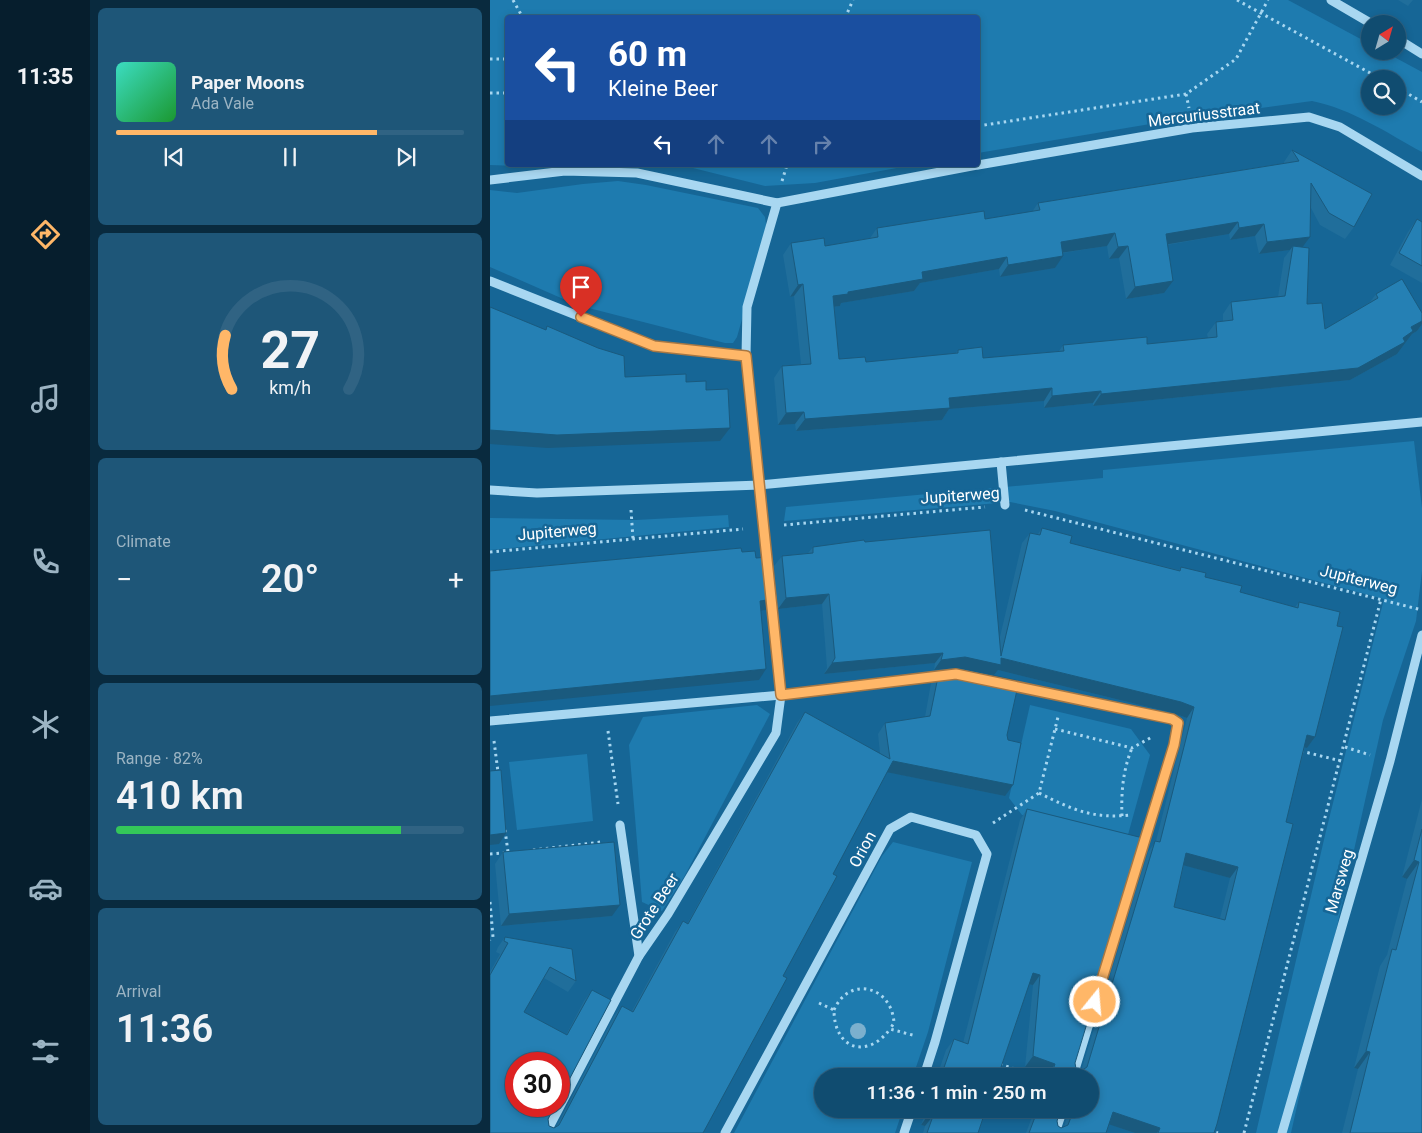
<!DOCTYPE html>
<meta charset="utf-8">
<style>
body{margin:0;font-family:Roboto,sans-serif;background:#1e5678;color:#f1f3f6;height:100vh;display:flex;flex-direction:column;font-size:19px;white-space:nowrap}
*{box-sizing:border-box;margin:0}
p{font-size:16px;color:#9cb4c3}
.icon{flex:none;width:28px;height:28px;fill:none;stroke:currentColor;stroke-width:2;stroke-linecap:round;stroke-linejoin:round}
.map{position:relative;flex:1;overflow:hidden}
.sheet{display:flex;flex-direction:column;gap:8px;padding:8px;background:#092a3e;width:400px}
.sheet>*{flex:none}
.banner{position:absolute;left:15px;top:15px;width:475px;height:152px;border-radius:5px;box-shadow:0 2px 8px #0003,0 0 0 1px #306383;background:#1a4fa0;color:#fff;overflow:hidden}
.needle{width:32px;rotate:37deg}
.tools{position:absolute;left:871px;top:15px;display:grid;gap:10px}
.tools a{display:grid;place-items:center;width:45px;height:45px;border-radius:50%;background:#104c70;box-shadow:0 2px 8px #0003,0 0 0 1px #306383;font-size:25px}
.speed{position:absolute;left:15px;top:1052px;display:flex;gap:10px;font-size:25px;font-weight:700;text-align:center}
.speed>*{display:grid;place-content:center;width:65px;height:65px;border-radius:50%;background:#104c70;box-shadow:0 2px 8px #0003,0 0 0 1px #306383;line-height:1}
.speed .limit{border:8px solid #d22;background:#fff;color:#111}
.pin{position:absolute;display:grid;place-items:center;width:42px;height:42px;color:#fff;margin:-51px -21px;border-radius:50% 50% 50% 0;rotate:-45deg;box-shadow:0 0 5px #0007}
.pin .icon{rotate:45deg}
.me{position:absolute;width:55px;margin:-28px;rotate:17deg;stroke-linejoin:round;filter:drop-shadow(0 0 4px #0008)}
.turn{display:flex;align-items:center;gap:18px;height:105px;padding:0 20px;font-size:22px}
.turn .icon{width:65px;height:65px;stroke-width:2.5}
.turn b{display:block;font-size:35px;line-height:42px}
.lanes{display:flex;align-items:center;height:48px;padding:0 20px;background:#0003;justify-content:center;gap:25px;direction:ltr}
.lanes .off{opacity:.35}
.big{font-size:38px;font-weight:600;line-height:1.1}
.sheet .widget{flex:1;display:flex;flex-direction:column;justify-content:center;gap:8px;min-width:0;padding:0 18px;border-radius:8px;background:#1e5678}
.sheet .dial{align-items:center;gap:0}
.dial svg{height:130px;overflow:visible;fill:none;stroke:#306383;stroke-width:7;stroke-linecap:round;text-anchor:middle}
.dial text{fill:#f1f3f6;stroke:none}
.song{display:flex;align-items:center;gap:15px}
.cover{width:60px;height:60px;border-radius:8px;background:linear-gradient(135deg,hsl(170 70% 55%),hsl(130 70% 35%))}
.played{height:5px;border-radius:2px;background:linear-gradient(90deg,#ffb768 75%,#306383 75%)}
.keys{display:flex;justify-content:space-around;direction:ltr}
.heat{display:flex;justify-content:space-between;align-items:center;font-size:28px;direction:ltr}
.charge{height:8px;border-radius:4px;background:linear-gradient(90deg,#34c759 82%,#306383 0)}
.trip{position:absolute;left:324px;top:1068px;width:285px;height:50px;border-radius:25px;background:#104c70;box-shadow:0 2px 8px #0003,0 0 0 1px #306383;font-weight:600;line-height:50px;text-align:center}
main{display:flex;flex:1;min-height:0}
.menu{display:flex;flex-direction:column;width:90px;justify-content:space-around;align-items:center;background:#061e2d;color:#9cb4c3}
.menu .icon{width:35px;height:35px}
.menu .on{color:#ffb768}
.menu b{font-size:22px;color:#f1f3f6}
.map>svg:first-child{display:block}
.green{fill:#1e7baf;fill-rule:evenodd}
.lines{fill:none;stroke-linecap:round;stroke-linejoin:round}
.path{stroke:#a8d7f1;stroke-width:3;stroke-dasharray:2.5 4;stroke-linecap:butt}
.minor{stroke:#a8d7f1;stroke-width:9}
.tree{fill:#7cb0ce}
.wall{fill:#206e9b;fill-rule:evenodd}
.shaded-wall{fill:#1a5a7e}
.building{fill:#2580b4;stroke:#1a5a7e;fill-rule:evenodd}
.route-casing{stroke:#a67744;stroke-width:12}
.route{stroke:#ffb768;stroke-width:9}
.labels{text-anchor:middle;stroke-width:5;stroke-linejoin:round;paint-order:stroke}
.street-label{font-size:16px;fill:#fff;stroke:#166696}
</style>
<main>
<nav class="menu">
<b>11:35</b>
<svg class="icon on" aria-label="directions" viewBox="0 0 24 24"><path d="M12 3l9 9-9 9-9-9zM9 14v-3h6M13 9l2 2-2 2"/></svg>
<svg class="icon" aria-label="music" viewBox="0 0 24 24"><path d="M9 18V5l10-2v13"/><circle cx="6" cy="18" r="3"/><circle cx="16" cy="16" r="3"/></svg>
<svg class="icon" aria-label="phone" viewBox="0 0 24 24"><path d="M5 4h4l2 5-3 2q2 4 5 5l2-3 5 2v4C11 20 4 13 5 4z"/></svg>
<svg class="icon" aria-label="climate" viewBox="0 0 24 24"><path d="M12 3v18M4 7l16 10M4 17L20 7"/></svg>
<svg class="icon" aria-label="car" viewBox="0 0 24 24"><path d="M5 17H2v-5l4-1 3-4h7l3 4 3 1v5h-3M9 17h6M6 11h13"/><circle cx="7" cy="17" r="2"/><circle cx="17" cy="17" r="2"/></svg>
<svg class="icon" aria-label="filters" viewBox="0 0 24 24"><path d="M4 7h16M4 17h16"/><circle cx="9" cy="7" r="2"/><circle cx="15" cy="17" r="2"/></svg>
</nav>
<section class="sheet">
<div class="widget">
<div class="song"><i class="cover"></i><div><b>Paper Moons</b><p>Ada Vale</p></div></div>
<div class="played"></div>
<div class="keys"><svg class="icon" aria-label="previous" viewBox="0 0 24 24"><path d="M18 5L8 12l10 7zM5 5v14"/></svg><svg class="icon" aria-label="pause" viewBox="0 0 24 24"><path d="M8 5v14M16 5v14"/></svg><svg class="icon" aria-label="next" viewBox="0 0 24 24"><path d="M6 5l10 7-10 7zM19 5v14"/></svg></div>
</div>
<div class="widget dial"><svg viewBox="0 0 100 80">
<path d="M14 69A42 42 0 1 1 86 69"/>
<path d="M14 69A42 42 0 0 1 10 36" stroke="#ffb768"/>
<text x="50" y="56" font-size="32" font-weight="700">27</text>
<text x="50" y="72" font-size="11">km/h</text>
</svg></div>
<div class="widget"><p>Climate</p>
<div class="heat"><a>−</a><b class="big">20°</b><a>+</a></div>
</div>
<div class="widget"><p>Range · 82%</p><b class="big">410 km</b><div class="charge"></div></div>
<div class="widget"><p>Arrival</p><b class="big">11:36</b></div>
</section>
<div class="map">
<svg width="932" height="1133" viewBox="0 0 932 1133">
<rect width="100%" height="100%" fill="#166696"/>
<g class="green">
<path d="M0,0H798L880,44V51H893L932,72V152C897,133 862,109 822,101L684,120L488,153V18H18V165H65L51,167L0,165ZM880,79H908V106H880Z"/>
<path d="M191,165H423L325,183L275,186Z"/>
<path d="M128,181L156,185L268,208L275,217L277,231L247,337L243,343H235L87,305L0,267V190L27,193L93,184Z"/>
<path d="M924,441L932,508V571L926,621L893,720L801,1133H766L836,831L894,599L565,511L520,502L294,521L296,507L613,478V470Z"/>
<path d="M238,515L239,527L0,550V518L146,520Z"/>
<path d="M267,705L280,714L194,877L172,911L152,902L139,745L153,717Z"/>
<path d="M540,705L641,729L660,755L636,842L532,815L519,798Z"/>
<path d="M97,754L103,821L27,830L19,762Z"/>
<path d="M403,842L482,862L438,1032L423,1076H332V1109H413L405,1133H244L392,856Z"/>
</g>
<g class="lines">
<g class="path">
<path d="M23,0L33,18"/>
<path d="M747,0L891,79"/>
<path d="M355,18L363,0"/>
<path d="M0,59H18"/>
<path d="M908,88L932,102"/>
<path d="M0,93H18"/>
<path d="M696,94L699,108"/>
<path d="M488,126L696,94L746,59L778,0"/>
<path d="M292,181L297,165"/>
<path d="M141,510L143,539"/>
<path d="M535,510L932,610"/>
<path d="M294,525L495,507"/>
<path d="M0,552L253,529"/>
<path d="M565,729L642,748L662,737"/>
<path d="M118,731L128,804"/>
<path d="M4,741L8,772"/>
<path d="M855,747L880,755"/>
<path d="M811,751L851,761"/>
<path d="M549,793C583,810 603,819 641,815"/>
<path d="M632,816C631,792 633,770 642,748"/>
<path d="M503,823L549,793L568,717"/>
<path d="M15,830L18,852"/>
<path d="M43,850L111,842"/>
<path d="M0,854L14,853"/>
<path d="M0,902L3,937L0,940"/>
<path d="M329,1003L344,1010C344,1049 377,1060 400,1029"/>
<path d="M344,1010C359,975 402,986 404,1023L400,1029L426,1036"/>
<path d="M510,1064L545,1076"/>
<path d="M720,1131L728,1133"/>
<path d="M754,1133L891,599"/>
</g>
<g class="minor">
<path d="M841,0L882,24"/>
<path d="M908,39L932,54"/>
<path d="M488,165L702,128L819,117L850,127L932,176"/>
<path d="M0,180L75,171L147,173L287,203L487,165"/>
<path d="M0,281L164,346L256,356"/>
<path d="M511,462L515,505"/>
<path d="M0,490L47,493L270,485L932,422"/>
<path d="M278,567L256,356L257,307L287,203"/>
<path d="M517,685L682,719L689,723L684,745L583,1076"/>
<path d="M0,721L291,695L458,675"/>
<path d="M130,825L149,956"/>
<path d="M56,1133L149,956L178,914L286,733L291,695L281,590"/>
<path d="M235,1133L400,829L421,817L486,835L497,854L445,1042L434,1076"/>
<path d="M414,1133L422,1109"/>
<path d="M565,1133L573,1109"/>
<path d="M792,1133L900,761L932,635"/>
</g>
</g>
<circle class="tree" cx="368" cy="1031" r="8"/>
<g class="wall">
<path d="M908,0H923L918,6Z"/>
<path d="M802,150L864,227L855,239L830,225L821,208L812,247L817,304L835,329L880,302L886,294L932,313V324L927,331L922,334L907,354L860,380L603,406V403L554,408V401L459,409L452,420L306,431L305,424L288,425L284,378L292,366L311,364L304,296L300,297L293,255L301,243L335,246L380,238L387,228L495,219L542,212L548,203L794,163V162ZM739,234L740,240L765,236L769,254L800,250L794,258L788,297L741,302L733,314V321L726,322L717,334L718,338L657,344L573,345L569,351L493,358L468,350L465,354L376,362L349,359L344,307L350,306L351,303L424,291L430,283L509,269L510,277L565,268L573,253L617,246L619,259L629,258L636,299L674,293L677,245Z"/>
<path d="M927,219L932,222V283L900,265L918,232Z"/>
<path d="M552,528L580,543L689,570L691,567L750,592L805,607L809,602L847,626L825,737L817,748L815,747L796,822L724,1133H645L619,1124L616,1133H536L545,1109H571L567,1121L568,1126L571,1128L574,1127L579,1110V1109H600V1076H557L558,1074L535,1067L543,985H539L508,1076H447L456,1050L464,1039L473,1043L530,820L537,809L586,1069L591,1071L658,852L666,841L697,718L683,713L508,670L504,675L467,668L444,670L445,663L334,674L337,668L332,604L288,609L284,566L292,556L318,553L323,547L375,542L509,641L532,543L540,533L548,534ZM694,865L740,878L730,918L684,907Z"/>
<path d="M449,672L517,735L515,796L397,772L343,874L293,976L213,1133H0V972L10,954L6,952L8,947L15,937L86,981L78,992L54,978L34,1012L76,1035L94,1001L102,990L58,1119L59,1126L64,1128L66,1127L124,1016L132,1006L142,1011L185,932L193,921L197,924L307,723L315,712L390,754L388,734L395,723L435,717L441,683Z"/>
<path d="M932,799V1133H852L868,1069L864,1068L890,966L897,955L917,879L912,877Z"/>
<path d="M13,852L122,916L11,926L5,864Z"/>
<path d="M437,1109H496L488,1133H433L435,1126L431,1125Z"/>
</g>
<g class="shaded-wall">
<path d="M748,222L739,234L667,246L676,234Z"/>
<path d="M774,224L765,236L740,240L749,228Z"/>
<path d="M625,233L617,246L563,254L571,242Z"/>
<path d="M820,237L811,249L803,246L800,250L769,254L777,242Z"/>
<path d="M638,246L629,258L619,259L628,247Z"/>
<path d="M573,256L565,268L510,277L518,265Z"/>
<path d="M517,257L509,269L430,283L424,291L351,303L350,306L334,308L343,296L358,292L432,272Z"/>
<path d="M683,281L674,293L636,299L645,287Z"/>
<path d="M313,284L304,296L300,297L308,285Z"/>
<path d="M932,321V324L927,331L922,334L907,354L860,380L603,406L611,394L913,338L921,327Z"/>
<path d="M562,388L554,401L459,409L452,420L306,431L315,419L459,398Z"/>
<path d="M611,391L603,403L554,408L562,396Z"/>
<path d="M314,412L305,424L288,425L296,413Z"/>
<path d="M240,428L230,441L58,448L0,444V430Z"/>
<path d="M339,594L332,604L288,609L296,598Z"/>
<path d="M283,599L276,610L262,611L270,601Z"/>
<path d="M453,653L445,663L334,674L342,663Z"/>
<path d="M475,657L511,658L691,702L704,707L697,718L683,713L508,670L504,675L467,668L444,670L451,660Z"/>
<path d="M276,669L269,680L0,706V696Z"/>
<path d="M817,735L825,737L817,748L810,746Z"/>
<path d="M403,761L523,785L515,796L396,772Z"/>
<path d="M16,833L9,844L0,845V835Z"/>
<path d="M696,853L748,867L740,878L689,864Z"/>
<path d="M924,860L929,862L917,879L912,877Z"/>
<path d="M130,905L122,916L11,926L19,914Z"/>
<path d="M543,973L550,975L543,985L536,984Z"/>
<path d="M876,1051L880,1052L868,1069L864,1068Z"/>
<path d="M543,1056L565,1064L558,1074L535,1067Z"/>
<path d="M623,1112L670,1128L667,1133H645L615,1123Z"/>
<path d="M439,1114L443,1116L435,1126L431,1125Z"/>
</g>
<g class="building">
<path d="M802,150L882,194L864,227L839,213L821,183L820,237L777,242L774,224L749,228L748,222L676,234L683,281L645,287L638,246L628,247L625,233L571,242L573,256L518,265L517,257L432,272L433,279L358,292V294L343,296L349,359L375,357L376,362L468,353V350L492,347L493,358L574,351L573,345L657,337V344L727,337L726,322L743,320L741,302L795,296L803,246L819,248L817,304L832,303L835,329L888,298L886,294L912,279L932,313V321L921,327L923,331L913,338L915,342L868,368L611,394V391L562,396V388L459,398L460,408L315,419L314,412L296,413L292,366L321,364L313,284L308,285L301,243L334,238L335,246L388,237L387,228L494,211L495,219L550,210L548,203L809,161Z"/>
<path d="M927,219L932,222V266L909,253Z"/>
<path d="M0,307L56,330L57,326L108,348L134,356L135,377L196,374V382L216,381V390L238,389L240,428L67,435L0,430Z"/>
<path d="M552,528L582,536L580,543L690,571L691,567L716,573L715,577L752,586L750,592L808,608L809,602L850,612L847,626L853,627L825,737L817,735L796,822L803,824L727,1124L724,1133H668L670,1128L623,1112L616,1133H539L548,1109H571L567,1121L568,1126L571,1128L578,1125L584,1109H600V1076H561L565,1064L543,1056L550,975L543,973L508,1076H451L464,1039L478,1044L537,809L653,838L585,1063L586,1069L591,1071L597,1067L665,841L670,842L704,707L691,702L511,658V665L475,657L451,660L453,653L342,663L345,658L339,594L296,598L292,556L323,553V547L374,540L375,542L500,530L511,656L540,533L550,535ZM696,853L748,867L735,920L684,907Z"/>
<path d="M251,548L252,552L265,551L266,558L279,557L283,599L270,601L276,669L0,696V571Z"/>
<path d="M473,669L529,681L517,735L518,740L531,743L523,785L403,761L343,874L347,876L293,976L297,978L213,1133H0V975L18,943L14,941L15,937L82,949L86,981L60,967L34,1012L77,1035L102,990L121,1000L69,1099V1064H26V1106H65L58,1119L59,1126L64,1128L69,1125L132,1006L143,1012L193,921L198,924L315,712L400,759L395,723L440,716L449,672Z"/>
<path d="M11,770L16,833L0,835V771Z"/>
<path d="M932,829V1133H860L880,1052L876,1051L902,949L906,950L929,862L924,860Z"/>
<path d="M124,842L130,905L19,914L13,852Z"/>
<path d="M440,1109H496L488,1133H437L443,1116L439,1114Z"/>
</g>
<g class="lines">
<g class="route-casing">
<path id="route" d="M91,317L164,346L256,356L291,695L466,674L682,719L688,723L684,745L605,1002"/>
</g>
<use href="#route" class="route"/>
</g>
<g class="labels">
<g class="street-label">
<text transform="translate(714 114) rotate(-7)" y="6">Mercuriusstraat</text>
<text transform="translate(470 495) rotate(-4)" y="6">Jupiterweg</text>
<text transform="translate(67 531) rotate(-5)" y="6">Jupiterweg</text>
<text transform="translate(869 579) rotate(14)" y="6">Jupiterweg</text>
<text transform="translate(372 849) rotate(-62)" y="6">Orion</text>
<text transform="translate(849 881) rotate(-74)" y="6">Marsweg</text>
<text transform="translate(164 906) rotate(-57)" y="6">Grote Beer</text>
</g>
</g>
</svg>
<div class="tools">
<a><svg class="needle" viewBox="-14 -14 28 28"><path d="M0-13l5 13h-10z" fill="#e53935"/><path d="M0 13l5-13h-10z" fill="#9cb4c3"/></svg></a>
<a><svg class="icon" aria-label="search" viewBox="0 0 24 24"><circle cx="10" cy="10" r="6"/><path d="M15 15l6 6"/></svg></a>
</div>
<div class="speed"><div class="limit">30</div></div>
<div class="pin" style="left:91px;top:317px;background:#d93025"><svg class="icon" aria-label="arrive" viewBox="0 0 24 24"><path d="M6 21V4h12l-3 4 3 4H6"/></svg></div>
<svg class="me" style="left:605px;top:1002px" viewBox="-20 -20 40 40"><circle r="17" fill="#ffb768" stroke="#fff" stroke-width="3"/><path d="M0-11L8 9 0 5-8 9z" fill="#fff"/></svg>
<div class="trip">11:36 · 1 min · 250 m</div>
<div class="banner">
<div class="turn"><svg class="icon" aria-label="left" viewBox="0 0 24 24"><path d="M17 20v-9H6M10 6l-5 5 5 5"/></svg><div><b>60 m</b>Kleine Beer</div></div>
<div class="lanes"><svg class="icon" aria-label="left" viewBox="0 0 24 24"><path d="M17 20v-9H6M10 6l-5 5 5 5"/></svg><svg class="icon off" aria-label="ahead" viewBox="0 0 24 24"><path d="M12 20V5M6 11l6-6 6 6"/></svg><svg class="icon off" aria-label="ahead" viewBox="0 0 24 24"><path d="M12 20V5M6 11l6-6 6 6"/></svg><svg class="icon off" aria-label="right" viewBox="0 0 24 24"><path d="M7 20v-9h11M14 6l5 5-5 5"/></svg></div>
</div>
</div>
</main>
